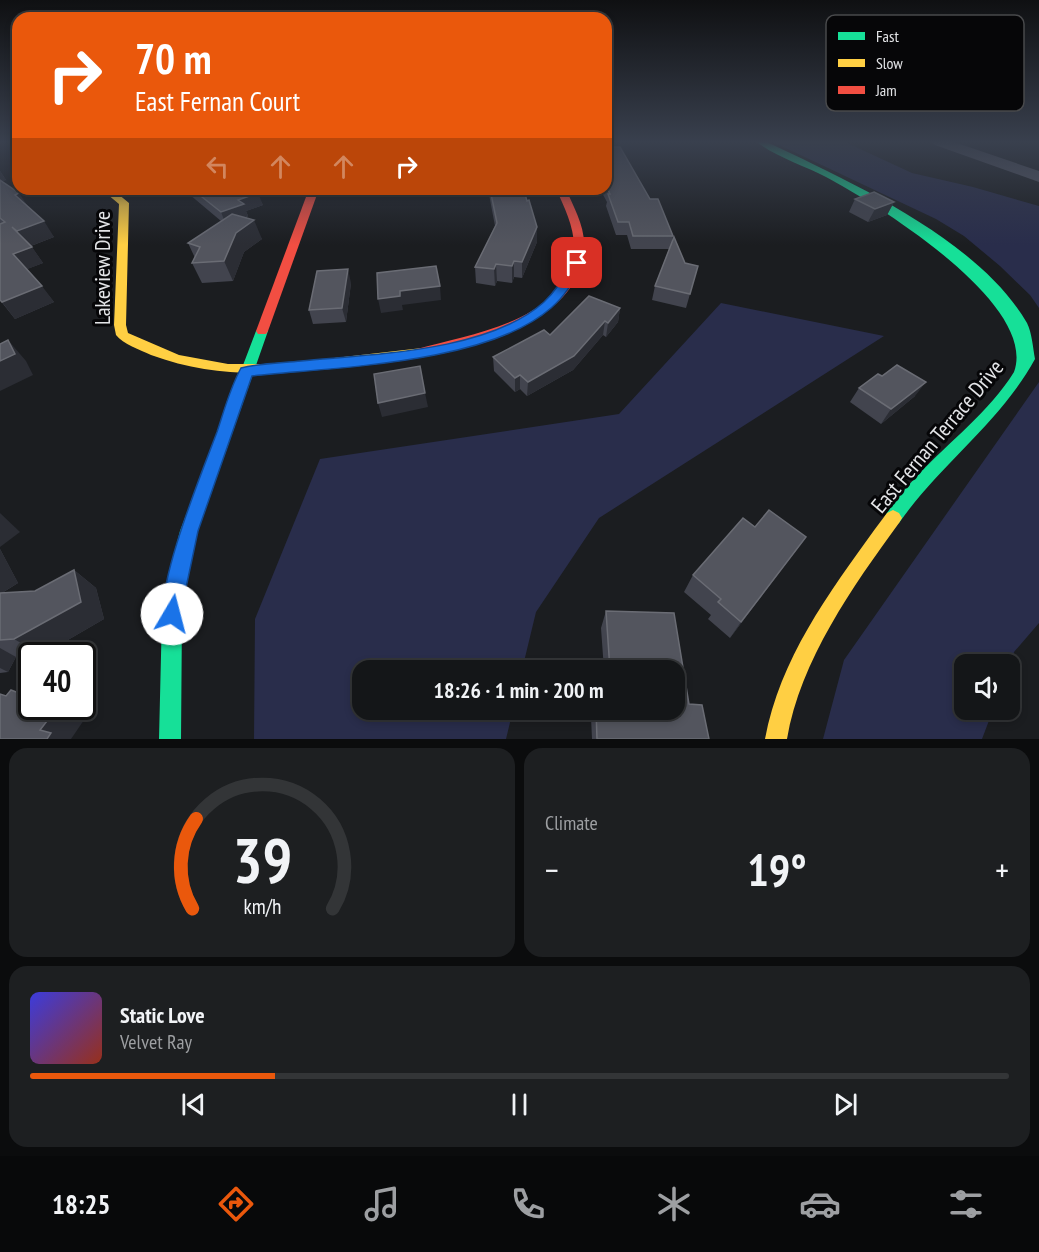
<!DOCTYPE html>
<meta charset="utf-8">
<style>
body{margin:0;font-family:"PT Sans Narrow",sans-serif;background:#1d1f21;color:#f1f3f6;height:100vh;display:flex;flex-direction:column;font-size:22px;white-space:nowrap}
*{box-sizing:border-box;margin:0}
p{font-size:20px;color:#9d9fa2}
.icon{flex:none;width:33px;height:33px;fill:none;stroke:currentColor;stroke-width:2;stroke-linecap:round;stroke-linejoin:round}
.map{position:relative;height:739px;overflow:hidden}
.panel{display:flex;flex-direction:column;gap:9px;padding:9px;background:#0b0c0d;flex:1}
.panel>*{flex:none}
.top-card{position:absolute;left:12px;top:12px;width:600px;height:183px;border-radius:18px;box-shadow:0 3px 9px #0003,0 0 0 2px #333537;background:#ea580c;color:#fff;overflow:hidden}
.fabs{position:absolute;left:954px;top:654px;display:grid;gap:12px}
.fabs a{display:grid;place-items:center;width:66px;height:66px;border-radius:12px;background:#141618;box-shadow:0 3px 9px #0003,0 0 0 2px #333537;font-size:30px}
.speed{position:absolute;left:18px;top:642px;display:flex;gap:12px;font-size:30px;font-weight:700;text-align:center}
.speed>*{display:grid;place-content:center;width:78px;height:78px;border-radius:50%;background:#141618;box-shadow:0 3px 9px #0003,0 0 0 2px #333537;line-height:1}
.speed .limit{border:3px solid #111;border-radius:9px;background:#fff;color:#111}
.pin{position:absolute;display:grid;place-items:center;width:51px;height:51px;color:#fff;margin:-26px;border-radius:12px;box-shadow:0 3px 9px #0006}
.me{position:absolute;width:66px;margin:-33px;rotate:8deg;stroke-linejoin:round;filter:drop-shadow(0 0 4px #0008)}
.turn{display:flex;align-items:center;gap:21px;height:126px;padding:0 24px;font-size:27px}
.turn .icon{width:78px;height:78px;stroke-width:2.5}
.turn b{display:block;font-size:42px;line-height:51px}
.lanes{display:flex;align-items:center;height:57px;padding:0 24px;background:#0003;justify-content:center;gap:30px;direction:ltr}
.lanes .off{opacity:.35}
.big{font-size:45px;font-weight:800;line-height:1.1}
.panel .card{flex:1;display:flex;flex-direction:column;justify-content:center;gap:9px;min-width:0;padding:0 21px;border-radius:18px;background:#1d1f21}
.panel .dial{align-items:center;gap:0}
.dial svg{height:156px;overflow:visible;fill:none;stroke:#333537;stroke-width:7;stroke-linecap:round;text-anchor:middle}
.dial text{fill:#f1f3f6;stroke:none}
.song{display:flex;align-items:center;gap:18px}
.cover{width:72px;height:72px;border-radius:9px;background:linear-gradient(135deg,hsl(240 70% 55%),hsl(10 70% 35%))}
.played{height:6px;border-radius:3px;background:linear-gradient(90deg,#ea580c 25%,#333537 25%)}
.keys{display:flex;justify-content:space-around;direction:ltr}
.heat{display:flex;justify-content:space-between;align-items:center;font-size:33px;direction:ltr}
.panel .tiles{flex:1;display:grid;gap:9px;grid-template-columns:1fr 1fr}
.card:last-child{grid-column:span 2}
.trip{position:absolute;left:352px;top:660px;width:333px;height:60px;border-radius:18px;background:#141618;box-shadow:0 3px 9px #0003,0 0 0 2px #333537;font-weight:800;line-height:60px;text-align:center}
.tabs{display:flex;height:96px;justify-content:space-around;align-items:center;background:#08090a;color:#9d9fa2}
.tabs .icon{width:42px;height:42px}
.tabs .active{color:#ea580c}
.tabs b{font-size:27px;color:#f1f3f6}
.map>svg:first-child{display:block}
.green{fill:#292d4b}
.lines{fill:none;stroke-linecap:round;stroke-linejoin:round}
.street{fill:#595b68;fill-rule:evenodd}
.fast{fill:#16e098;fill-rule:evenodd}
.slow{fill:#ffcf43;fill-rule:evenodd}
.jam{fill:#f24e42;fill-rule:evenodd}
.wall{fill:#42444e}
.shaded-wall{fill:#2b2d34}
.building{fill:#53555e;stroke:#6a6c74;stroke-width:1.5}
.route{fill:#1a73e8;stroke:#114b97;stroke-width:1.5}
.labels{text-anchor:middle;stroke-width:6;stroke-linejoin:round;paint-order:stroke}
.street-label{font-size:22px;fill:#e3e4e7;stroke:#060608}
.key{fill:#060608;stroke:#48494b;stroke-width:1.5}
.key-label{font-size:16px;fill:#e3e4e7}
</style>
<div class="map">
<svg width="1039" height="739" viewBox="0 0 1039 739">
<rect width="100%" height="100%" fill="#1b1d20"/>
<g class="green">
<path d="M773,142H845L912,173L973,187L1039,206V308L1030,295L1000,266L964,236L936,219Z"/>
<path d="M721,303L884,336L599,518L536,612L522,670H363V710H513L506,739H254L255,619L320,459L619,414Z"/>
<path d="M1039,382V623L1014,652L1010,665L964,664V710H993L982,739H823L844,660Z"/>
</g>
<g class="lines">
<path class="street" d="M932,142H954L1039,171V182L935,145Z"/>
<g class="fast">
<path d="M757,142H767C851,182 979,240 1027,323C1032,333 1033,348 1035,359C1000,423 940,464 899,523L893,526L887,523L884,518C892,502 906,488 918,475C950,441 989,412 1014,372C1039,303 873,202 826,177C805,166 774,156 757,142Z"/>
<path d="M262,327L268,331L198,531L187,573L182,614L181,739H159L162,614L169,573L180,531L256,331Z"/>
</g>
<g class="slow">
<path d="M101,189H112L129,203L126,325L128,333L179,355L228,364H282L422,348L429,352C422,360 384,362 372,363C294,372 227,383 151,355C140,350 123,344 116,335L114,325L119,204Z"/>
<path d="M893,510L899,513L902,518L899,523C853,586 800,661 787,739H765C780,659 828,594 875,529L887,513Z"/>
</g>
<g class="jam">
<path d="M309,189H319L268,331L266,334H258L256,331Z"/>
<path d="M556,189H566C573,206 585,226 584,246C583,302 526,327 480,342C466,347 431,359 417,355L415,352L417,349C473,333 571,321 574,246C574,227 564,206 556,189Z"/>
</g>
</g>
<g class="wall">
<path d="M606,142L650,199L673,236L672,242L685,263L698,266L686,308L652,300L655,286L669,249H631L627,235H616L606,206L607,202L600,189H606Z"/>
<path d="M0,171L6,180L2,181L29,208L54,237L31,246L43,263L27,269L54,302L15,319L0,300Z"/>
<path d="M183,189H253L263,205L246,211L248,216L246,218L262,239L244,252L233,281L202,283L192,263L195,258L188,243L221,221Z"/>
<path d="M351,189H380V190Z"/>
<path d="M488,189H521L537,227V242L522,278L514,277L512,283L497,281L495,286L476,283L475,267L495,226Z"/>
<path d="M855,199L894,202L887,215L868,222L849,212Z"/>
<path d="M351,283L346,322L313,324L309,310Z"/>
<path d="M620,308L618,322L606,337L603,335L573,370L527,396L520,389L515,392L494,371L493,357Z"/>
<path d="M882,376L915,396L881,424L850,402L859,388Z"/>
<path d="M755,527L806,537L730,638L708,619L711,615L684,592L693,575Z"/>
<path d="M0,549L18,583L2,593L35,591L74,570L96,588L104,619L42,655L16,657L8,672L0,673Z"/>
<path d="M606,611L674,613L689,704L702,705L709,739H592L591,717L593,710H675V670H604L601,628Z"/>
</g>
<g class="shaded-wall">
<path d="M0,171L6,180L0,182Z"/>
<path d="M19,193L29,208L15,195Z"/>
<path d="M258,193L263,205L246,211L248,216L226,225L221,212L238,200Z"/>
<path d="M894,202L887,215L868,222L875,209Z"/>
<path d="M254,220L262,239L244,252L233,281L224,261L236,233Z"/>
<path d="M44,221L54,237L28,247L17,231Z"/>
<path d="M537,227V242L522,278V262Z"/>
<path d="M32,247L43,263L25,270L13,254Z"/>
<path d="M514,261V277L512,283V266Z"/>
<path d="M496,264L497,281L495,286L494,269Z"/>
<path d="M348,269L351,283L346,322L342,308Z"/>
<path d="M42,286L54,302L15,319L2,302Z"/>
<path d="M440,286L441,300L402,305L403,310L381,313L378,299L400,291Z"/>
<path d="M620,308L618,322L606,337L608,323Z"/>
<path d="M605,321L603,335L573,370L527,396L528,382Z"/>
<path d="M8,340L26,361L33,375L0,391V361Z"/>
<path d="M520,375V389L515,392V378Z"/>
<path d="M926,382L915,396L881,424L891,409Z"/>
<path d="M425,393L428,407L382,417L378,403Z"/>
<path d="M0,513L20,532L0,547Z"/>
<path d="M806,537L792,555L730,638L741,622Z"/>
<path d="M0,549L18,583L0,594Z"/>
<path d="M74,570L96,588L104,619L42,655L14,639Z"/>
<path d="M0,648L16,657L8,672L0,668Z"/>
<path d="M58,707L84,720L71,739H47L40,730Z"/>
</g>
<g class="building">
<path d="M606,142H608L612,147H620L650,199H658L673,236H633L629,222H618L608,194H610L606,186Z"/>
<path d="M0,180L19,193L15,195L44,221L17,231L12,227L32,247L13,254L42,286L2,302L0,300V224L5,222L0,218Z"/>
<path d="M192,189H253L258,193L238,200L244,204L221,212Z"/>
<path d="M490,189H521L522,194H525L527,201L529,200L537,227L522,262L514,261L512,266L496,264L494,269L475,267L497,223Z"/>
<path d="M874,192L894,202L875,209L855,199Z"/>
<path d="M232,214L254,220L236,233L224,261L192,263L200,247L188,243Z"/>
<path d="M674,237L685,263L698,266L690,294L655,286Z"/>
<path d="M436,266L440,286L400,291V296L378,299L377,273Z"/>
<path d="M348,269L342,308L309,310L317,271Z"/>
<path d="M589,296L620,308L608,323L605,321L574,356L528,382L520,375L515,378L493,357L544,330L550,335Z"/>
<path d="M8,340L15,354L0,361V344Z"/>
<path d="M897,365L926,382L891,409L859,388L878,374L882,376Z"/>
<path d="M420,366L425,393L378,403L374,374Z"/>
<path d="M769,510L806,537L741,622L718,602L721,599L693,575L743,518L755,527Z"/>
<path d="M74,570L81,602L14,639L0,640V593L35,591Z"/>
<path d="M606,611L674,613L689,704L702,705L709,739H597L596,710H675V670H610Z"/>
<path d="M11,690L32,698V706L58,707L40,730L51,733L47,739H0V694L6,696Z"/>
</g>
<linearGradient id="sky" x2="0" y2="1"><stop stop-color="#0f1012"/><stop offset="0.58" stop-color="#39404e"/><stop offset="1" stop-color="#39404e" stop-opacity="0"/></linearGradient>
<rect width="1039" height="245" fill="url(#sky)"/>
<path class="route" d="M577,260L583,263C575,280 565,296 551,308C487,364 335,367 252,376L198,531L179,621L172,624L165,621C153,591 204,467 217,432C224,411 230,388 241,368C260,363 282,363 301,361C373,354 488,352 544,302C557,290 564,276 573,261Z"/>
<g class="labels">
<g class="street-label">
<text transform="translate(102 268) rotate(-90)" y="8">Lakeview Drive</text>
<text transform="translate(937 436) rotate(-50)" y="8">East Fernan Terrace Drive</text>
</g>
</g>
<rect x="826" y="15" width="198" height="96" rx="9" class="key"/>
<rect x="838" y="32" width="27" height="8" fill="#16e098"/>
<rect x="838" y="59" width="27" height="8" fill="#ffcf43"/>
<rect x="838" y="86" width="27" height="8" fill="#f24e42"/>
<g class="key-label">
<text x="876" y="42">Fast</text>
<text x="876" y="69">Slow</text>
<text x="876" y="96">Jam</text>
</g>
</svg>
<div class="fabs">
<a><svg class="icon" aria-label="sound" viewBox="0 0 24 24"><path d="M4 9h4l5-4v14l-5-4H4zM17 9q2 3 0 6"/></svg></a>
</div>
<div class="speed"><div class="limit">40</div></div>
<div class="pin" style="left:577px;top:263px;background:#d93025"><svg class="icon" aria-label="arrive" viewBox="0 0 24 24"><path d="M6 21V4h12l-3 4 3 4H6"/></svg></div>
<svg class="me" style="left:172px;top:614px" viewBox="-20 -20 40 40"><circle r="19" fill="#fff"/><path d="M0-13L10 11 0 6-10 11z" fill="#1a73e8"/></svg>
<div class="trip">18:26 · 1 min · 200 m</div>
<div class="top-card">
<div class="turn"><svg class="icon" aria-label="right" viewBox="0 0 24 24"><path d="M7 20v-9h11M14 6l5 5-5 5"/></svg><div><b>70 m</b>East Fernan Court</div></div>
<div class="lanes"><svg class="icon off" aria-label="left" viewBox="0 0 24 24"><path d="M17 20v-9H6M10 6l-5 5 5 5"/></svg><svg class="icon off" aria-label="ahead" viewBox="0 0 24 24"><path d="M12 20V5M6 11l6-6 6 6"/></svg><svg class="icon off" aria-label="ahead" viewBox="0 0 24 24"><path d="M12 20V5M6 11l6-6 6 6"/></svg><svg class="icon" aria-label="right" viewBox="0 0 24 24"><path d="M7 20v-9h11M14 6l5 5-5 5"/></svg></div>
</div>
</div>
<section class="panel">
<div class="tiles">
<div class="card dial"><svg viewBox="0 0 100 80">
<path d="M14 69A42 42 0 1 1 86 69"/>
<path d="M14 69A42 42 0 0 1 16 23" stroke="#ea580c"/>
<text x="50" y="56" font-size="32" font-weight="700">39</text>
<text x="50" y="72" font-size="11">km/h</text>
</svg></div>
<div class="card"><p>Climate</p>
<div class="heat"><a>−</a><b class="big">19°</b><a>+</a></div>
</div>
<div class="card">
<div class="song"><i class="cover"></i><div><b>Static Love</b><p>Velvet Ray</p></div></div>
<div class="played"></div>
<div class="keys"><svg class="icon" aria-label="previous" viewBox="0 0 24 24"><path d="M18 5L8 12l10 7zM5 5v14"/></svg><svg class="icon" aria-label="pause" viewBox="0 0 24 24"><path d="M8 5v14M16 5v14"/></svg><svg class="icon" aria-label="next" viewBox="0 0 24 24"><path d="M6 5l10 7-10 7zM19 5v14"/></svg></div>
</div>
</div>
</section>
<nav class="tabs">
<b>18:25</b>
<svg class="icon active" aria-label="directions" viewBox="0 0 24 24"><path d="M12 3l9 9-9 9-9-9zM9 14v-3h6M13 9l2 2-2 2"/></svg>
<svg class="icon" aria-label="music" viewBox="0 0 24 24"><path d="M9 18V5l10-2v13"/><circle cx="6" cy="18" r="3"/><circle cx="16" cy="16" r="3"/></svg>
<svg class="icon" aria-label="phone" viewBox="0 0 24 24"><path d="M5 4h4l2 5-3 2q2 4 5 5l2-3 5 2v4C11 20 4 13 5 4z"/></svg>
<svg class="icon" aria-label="climate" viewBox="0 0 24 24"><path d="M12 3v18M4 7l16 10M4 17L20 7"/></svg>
<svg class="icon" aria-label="car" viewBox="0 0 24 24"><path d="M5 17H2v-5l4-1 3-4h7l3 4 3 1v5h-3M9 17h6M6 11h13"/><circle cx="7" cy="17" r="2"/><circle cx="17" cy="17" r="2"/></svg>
<svg class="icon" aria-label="filters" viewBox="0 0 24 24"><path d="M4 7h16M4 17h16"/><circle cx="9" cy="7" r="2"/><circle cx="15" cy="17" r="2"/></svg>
</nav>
